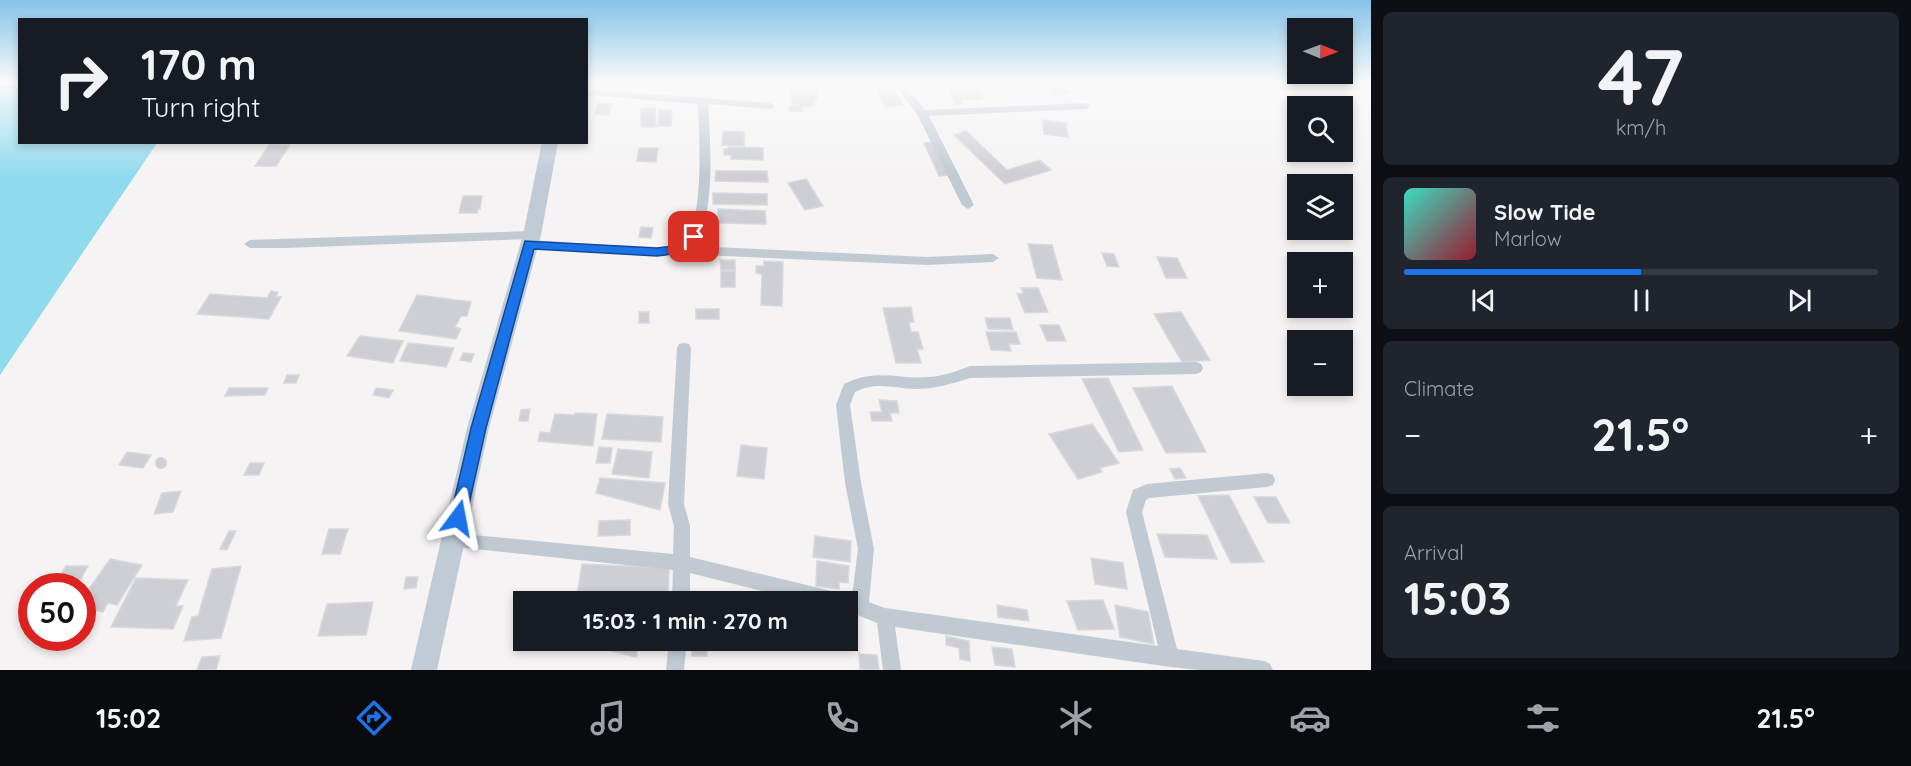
<!DOCTYPE html>
<meta charset="utf-8">
<style>
body{margin:0;font-family:Quicksand,sans-serif;background:#20242c;color:#f1f3f6;height:100vh;display:flex;flex-direction:column;font-size:22px;white-space:nowrap}
*{box-sizing:border-box;margin:0}
p{font-size:20px;color:#9ea1a6}
.icon{flex:none;width:33px;height:33px;fill:none;stroke:currentColor;stroke-width:2;stroke-linecap:round;stroke-linejoin:round}
.map{position:relative;flex:1;overflow:hidden}
.panel{display:flex;flex-direction:column;gap:12px;padding:12px;background:#0d0f14;width:540px}
.panel>*{flex:none}
.banner{position:absolute;left:18px;top:18px;width:570px;height:126px;border-radius:0px;box-shadow:0 3px 9px #0003;background:#171b24;color:#f1f3f6;overflow:hidden}
.needle{width:39px;rotate:91deg}
.fabs{position:absolute;left:1287px;top:18px;display:grid;gap:12px}
.fabs a{display:grid;place-items:center;width:66px;height:66px;border-radius:0px;background:#171b24;box-shadow:0 3px 9px #0003;font-size:30px}
.speed{position:absolute;left:18px;top:573px;display:flex;gap:12px;font-size:30px;font-weight:700;text-align:center}
.speed>*{display:grid;place-content:center;width:78px;height:78px;border-radius:50%;background:#171b24;box-shadow:0 3px 9px #0003;line-height:1}
.speed .limit{border:9px solid #d22;background:#fff;color:#111}
.pin{position:absolute;display:grid;place-items:center;width:51px;height:51px;color:#fff;margin:-26px;border-radius:12px;box-shadow:0 3px 9px #0006}
.me{position:absolute;width:66px;margin:-33px;rotate:13deg;stroke-linejoin:round;filter:drop-shadow(0 0 4px #0008)}
.turn{display:flex;align-items:center;gap:21px;height:126px;padding:0 24px;font-size:27px}
.turn .icon{width:78px;height:78px;stroke-width:2.5}
.turn b{display:block;font-size:42px;line-height:51px}
.big{font-size:45px;font-weight:700;line-height:1.1}
.panel .widget{flex:1;display:flex;flex-direction:column;justify-content:center;gap:9px;min-width:0;padding:0 21px;border-radius:9px;background:#20242c}
.panel .dial{align-items:center;gap:0}
.dial b{font-size:78px;line-height:1}
.song{display:flex;align-items:center;gap:18px}
.cover{width:72px;height:72px;border-radius:9px;background:linear-gradient(135deg,hsl(170 70% 55%),hsl(350 70% 35%))}
.played{height:6px;border-radius:3px;background:linear-gradient(90deg,#1a73e8 50%,#363941 50%)}
.keys{display:flex;justify-content:space-around;direction:ltr}
.heat{display:flex;justify-content:space-between;align-items:center;font-size:33px;direction:ltr}
.trip{position:absolute;left:513px;top:591px;width:345px;height:60px;border-radius:0px;background:#171b24;box-shadow:0 3px 9px #0003;font-weight:700;line-height:60px;text-align:center}
.tabs{display:flex;height:96px;justify-content:space-around;align-items:center;background:#090b0e;color:#9ea1a6}
.tabs .icon{width:42px;height:42px}
.tabs .on{color:#1a73e8}
.tabs b{font-size:27px;color:#f1f3f6}
main{display:flex;flex:1;min-height:0}
.map>svg:first-child{display:block}
.water{fill:#90daee}
.building{fill:#cdcfd5;stroke:#d7d9de;stroke-width:1.5}
.lines{fill:none;stroke-linecap:round;stroke-linejoin:round}
.minor{fill:#c1cad2;fill-rule:evenodd}
.secondary{fill:#c1cbd6;fill-rule:evenodd}
.route{fill:#1a73e8;stroke:#114b97;stroke-width:1.5}
</style>
<main>
<div class="map">
<svg width="1371" height="670" viewBox="0 0 1371 670">
<rect width="100%" height="100%" fill="#f5f3f3"/>
<path class="water" d="M0,82H19L20,142L157,143L0,375Z"/>
<g class="building">
<path d="M1044,82H1063L1069,93H1061L1062,95H1051Z"/>
<path d="M947,84H976L983,99L960,100L962,104H955Z"/>
<path d="M788,85H809L811,90L816,89L818,100H813L815,106L802,107L803,111L790,112L788,106L793,105Z"/>
<path d="M892,85L903,105L886,107L875,86Z"/>
<path d="M598,103L612,104L609,115L595,114Z"/>
<path d="M641,108H655L656,127H641Z"/>
<path d="M659,110H672L671,126H658Z"/>
<path d="M1043,120L1066,123L1068,137L1044,134Z"/>
<path d="M723,131L744,132V146L722,145Z"/>
<path d="M966,131L1007,170L1040,160L1051,170L1005,184L954,135Z"/>
<path d="M934,142L949,175L939,176L924,143Z"/>
<path d="M270,144L290,145L276,166H255Z"/>
<path d="M728,147L763,148V160L731,159V155H724V149H728Z"/>
<path d="M639,148H658L656,162L637,161Z"/>
<path d="M716,171H767L768,182L715,181Z"/>
<path d="M806,179L823,206L805,210L788,183Z"/>
<path d="M713,193L767,194V205L713,204Z"/>
<path d="M463,196H482L480,209H478L477,213H459Z"/>
<path d="M718,209L765,211L766,224L718,223Z"/>
<path d="M641,227L653,228L651,238L639,237Z"/>
<path d="M1028,244L1052,245L1062,280L1037,278Z"/>
<path d="M1102,253L1114,254L1119,267L1107,266Z"/>
<path d="M1157,257L1177,258L1187,278H1166Z"/>
<path d="M720,260H735V270H721Z"/>
<path d="M764,261L783,262L782,306L761,305L762,274L756,273V266H764Z"/>
<rect x="721" y="271" width="14" height="16"/>
<path d="M1021,288H1038L1048,312L1025,313L1017,294L1024,293Z"/>
<path d="M271,291L278,292L276,297H281L269,319L197,314L210,294L267,298Z"/>
<path d="M417,295L471,302L467,316H461L455,327L461,329L456,339L399,331Z"/>
<path d="M911,307L914,322H909L911,332H918L923,349H917L921,363H896L883,308Z"/>
<rect x="696" y="309" width="23" height="10"/>
<rect x="639" y="312" width="10" height="11"/>
<path d="M1181,312L1210,360L1182,362L1154,314Z"/>
<path d="M985,318H1010L1013,330L988,329Z"/>
<path d="M1040,325H1059L1066,341H1047Z"/>
<path d="M986,332H1016L1020,344H1009L1011,351L991,350Z"/>
<path d="M360,336L403,341L393,363L347,356Z"/>
<path d="M408,343L454,348L446,367L400,361Z"/>
<path d="M463,353L474,354L471,362L460,360Z"/>
<path d="M287,375H299L296,383H284Z"/>
<path d="M1108,378L1143,450L1119,452L1082,379Z"/>
<path d="M1172,386L1206,452L1166,453L1133,388Z"/>
<path d="M229,388H268L265,395L225,396Z"/>
<path d="M376,388L393,390L389,398L373,395Z"/>
<path d="M879,400L897,401L899,413H890L892,421H872L870,412H882Z"/>
<path d="M530,409L528,421H519L521,410Z"/>
<path d="M576,413L597,414L593,446L538,441L540,432L550,433L555,414L573,415Z"/>
<path d="M607,414L663,417L661,442L602,439Z"/>
<path d="M1092,424L1119,463L1100,468L1102,472L1078,479L1049,434Z"/>
<path d="M741,445L767,448L764,479L737,476Z"/>
<path d="M599,447L612,448L610,463H596Z"/>
<path d="M618,449L652,452L649,478L612,474Z"/>
<path d="M127,452L151,455L143,468L119,465Z"/>
<circle cx="161" cy="463" r="5.5"/>
<path d="M250,463H264L259,475H244Z"/>
<path d="M1180,468L1186,478L1175,479L1170,469Z"/>
<path d="M600,478L665,483L660,510L596,493Z"/>
<path d="M181,491L173,512L154,514L162,493Z"/>
<path d="M1229,495L1264,562L1231,563L1198,496Z"/>
<path d="M1254,497H1276L1290,523H1268Z"/>
<path d="M630,520V535L598,536L599,521Z"/>
<path d="M329,529H348L340,554H322Z"/>
<path d="M229,531H236L227,550L220,549Z"/>
<path d="M1157,534L1207,535L1217,559L1165,557Z"/>
<path d="M815,536L851,541L850,562L813,557Z"/>
<path d="M1091,558L1123,563L1127,589L1095,584Z"/>
<path d="M110,559L142,565L117,605L108,603L103,612L82,608V599Z"/>
<path d="M817,561L849,566L848,583L839,582V589L816,586Z"/>
<path d="M582,564L669,568L668,602H576Z"/>
<path d="M66,566H88L77,586H54Z"/>
<path d="M241,566L221,638L184,641L192,617L198,616L212,569Z"/>
<path d="M406,577H418L416,588L404,589Z"/>
<path d="M136,578L188,580L176,606H183L173,629L111,627Z"/>
<path d="M1103,600L1114,629L1078,630L1067,601Z"/>
<path d="M373,602L366,635L318,636L327,604Z"/>
<path d="M997,605L1027,610L1029,621L998,617Z"/>
<path d="M1115,605L1148,612L1154,644L1120,637Z"/>
<path d="M946,636L969,641L970,661L960,659L959,648L946,645Z"/>
<path d="M567,640H587L586,648L566,647Z"/>
<path d="M592,640H640L636,657L591,646Z"/>
<rect x="692" y="640" width="15" height="16"/>
<path d="M992,647L1012,649L1015,667L995,665Z"/>
<path d="M859,654L877,655L879,670L860,669Z"/>
<path d="M220,656L216,670H197L202,657Z"/>
</g>
<g class="lines">
<g class="minor">
<path d="M893,82H903L925,110L1086,103L1091,106L1086,109L929,116L974,205L968,209L962,205L917,114Z"/>
<path d="M586,89L770,103L775,106L770,109L708,104C710,138 717,223 692,246L927,257L993,254L999,258L993,262L927,265L676,254L657,256L525,247L523,244L525,241L529,240L657,248C667,247 680,247 687,237C704,213 699,134 698,104L586,95Z"/>
<path d="M532,231L538,235L532,239L285,248H250L244,244L250,240Z"/>
<path d="M684,343L689,344L691,348L684,504L690,526V557L852,596L858,549L845,483L836,405L844,384C878,366 903,382 938,376C949,374 960,370 970,366L1196,362L1201,364L1203,368L1201,372L1196,374L970,378C951,384 935,389 915,389C894,388 875,381 855,392L850,405L861,483L874,549L869,602L885,608L1158,646L1126,512L1133,490L1147,484L1267,473L1273,475L1275,480L1273,485L1267,487L1149,498L1146,500L1142,512L1177,649L1264,661L1270,664L1273,670H1199L1170,667L895,627L901,670H883L877,623L848,611V602H806L690,573V602H672L673,570L446,546L444,541L446,536L452,533L673,554L674,526L668,504L677,348L679,344Z"/>
<path d="M669,640H687L684,670H666Z"/>
</g>
<path class="secondary" d="M542,142H558L541,235L489,428L437,670H411L467,428L523,235Z"/>
</g>
<linearGradient id="sky" x2="0" y2="1"><stop stop-color="#85c3ea"/><stop offset="0.47" stop-color="#fafafa"/><stop offset="1" stop-color="#fafafa" stop-opacity="0"/></linearGradient>
<rect width="1371" height="176" fill="url(#sky)"/>
<path class="route" d="M694,232L700,237C689,253 675,254 657,256L534,249L486,428L466,518L463,524L458,526L452,524L450,518L471,428L525,241L657,248L674,246Z"/>
</svg>
<div class="fabs">
<a><svg class="needle" viewBox="-14 -14 28 28"><path d="M0-13l5 13h-10z" fill="#e53935"/><path d="M0 13l5-13h-10z" fill="#9ea1a6"/></svg></a>
<a><svg class="icon" aria-label="search" viewBox="0 0 24 24"><circle cx="10" cy="10" r="6"/><path d="M15 15l6 6"/></svg></a>
<a><svg class="icon" aria-label="layers" viewBox="0 0 24 24"><path d="M12 4l9 5-9 5-9-5zM3 14l9 5 9-5"/></svg></a>
<a>+</a>
<a>−</a>
</div>
<div class="speed"><div class="limit">50</div></div>
<div class="pin" style="left:694px;top:237px;background:#d93025"><svg class="icon" aria-label="arrive" viewBox="0 0 24 24"><path d="M6 21V4h12l-3 4 3 4H6"/></svg></div>
<svg class="me" style="left:458px;top:518px" viewBox="-20 -20 40 40"><path d="M0-17L14 15 0 8-14 15z" fill="#1a73e8" stroke="#fff" stroke-width="4"/></svg>
<div class="trip">15:03 · 1 min · 270 m</div>
<div class="banner">
<div class="turn"><svg class="icon" aria-label="right" viewBox="0 0 24 24"><path d="M7 20v-9h11M14 6l5 5-5 5"/></svg><div><b>170 m</b>Turn right</div></div>
</div>
</div>
<section class="panel">
<div class="widget dial"><b>47</b><p>km/h</p></div>
<div class="widget">
<div class="song"><i class="cover"></i><div><b>Slow Tide</b><p>Marlow</p></div></div>
<div class="played"></div>
<div class="keys"><svg class="icon" aria-label="previous" viewBox="0 0 24 24"><path d="M18 5L8 12l10 7zM5 5v14"/></svg><svg class="icon" aria-label="pause" viewBox="0 0 24 24"><path d="M8 5v14M16 5v14"/></svg><svg class="icon" aria-label="next" viewBox="0 0 24 24"><path d="M6 5l10 7-10 7zM19 5v14"/></svg></div>
</div>
<div class="widget"><p>Climate</p>
<div class="heat"><a>−</a><b class="big">21.5°</b><a>+</a></div>
</div>
<div class="widget"><p>Arrival</p><b class="big">15:03</b></div>
</section>
</main>
<nav class="tabs">
<b>15:02</b>
<svg class="icon on" aria-label="directions" viewBox="0 0 24 24"><path d="M12 3l9 9-9 9-9-9zM9 14v-3h6M13 9l2 2-2 2"/></svg>
<svg class="icon" aria-label="music" viewBox="0 0 24 24"><path d="M9 18V5l10-2v13"/><circle cx="6" cy="18" r="3"/><circle cx="16" cy="16" r="3"/></svg>
<svg class="icon" aria-label="phone" viewBox="0 0 24 24"><path d="M5 4h4l2 5-3 2q2 4 5 5l2-3 5 2v4C11 20 4 13 5 4z"/></svg>
<svg class="icon" aria-label="climate" viewBox="0 0 24 24"><path d="M12 3v18M4 7l16 10M4 17L20 7"/></svg>
<svg class="icon" aria-label="car" viewBox="0 0 24 24"><path d="M5 17H2v-5l4-1 3-4h7l3 4 3 1v5h-3M9 17h6M6 11h13"/><circle cx="7" cy="17" r="2"/><circle cx="17" cy="17" r="2"/></svg>
<svg class="icon" aria-label="filters" viewBox="0 0 24 24"><path d="M4 7h16M4 17h16"/><circle cx="9" cy="7" r="2"/><circle cx="15" cy="17" r="2"/></svg>
<b>21.5°</b>
</nav>
